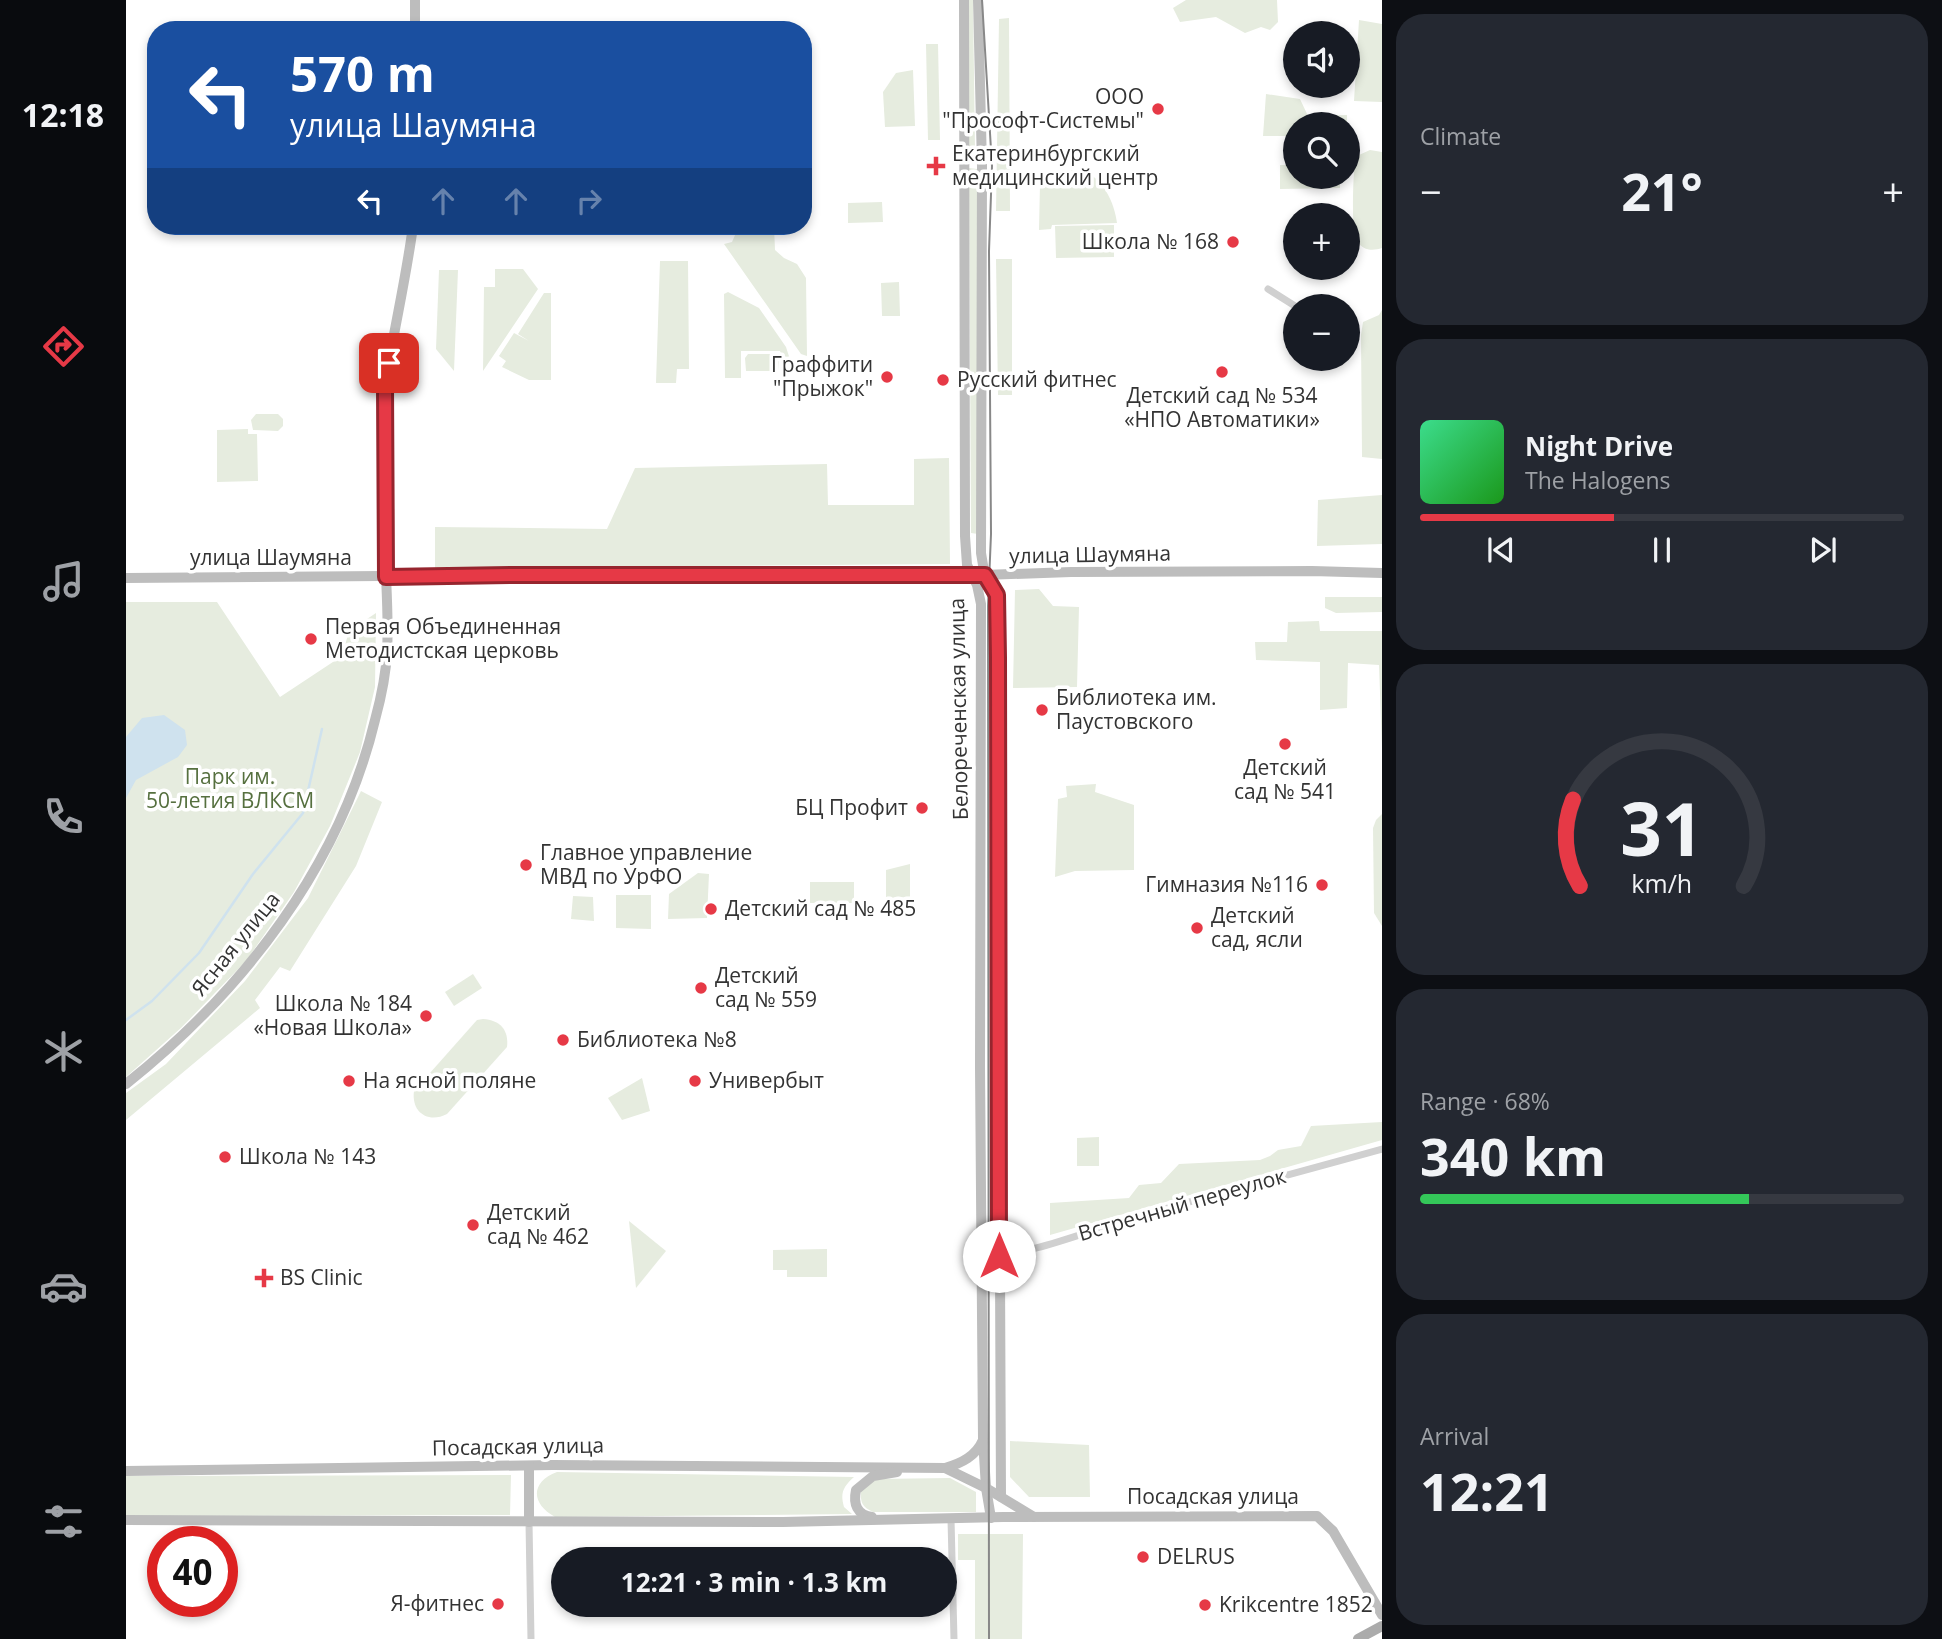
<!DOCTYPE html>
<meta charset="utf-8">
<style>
body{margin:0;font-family:"Open Sans",sans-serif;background:#242831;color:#f1f3f6;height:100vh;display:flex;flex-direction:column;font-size:26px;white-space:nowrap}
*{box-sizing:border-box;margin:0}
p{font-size:23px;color:#9ea1a6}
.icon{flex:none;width:38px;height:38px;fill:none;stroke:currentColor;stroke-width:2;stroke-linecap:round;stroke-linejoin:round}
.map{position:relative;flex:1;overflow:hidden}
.drawer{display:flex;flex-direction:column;gap:14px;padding:14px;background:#0d0f14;width:560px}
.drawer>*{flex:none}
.top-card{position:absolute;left:21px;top:21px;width:665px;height:214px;border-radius:28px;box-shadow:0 4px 10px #0003;background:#1a4fa0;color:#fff;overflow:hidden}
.tools{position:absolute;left:1157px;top:21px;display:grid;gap:14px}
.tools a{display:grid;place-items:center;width:77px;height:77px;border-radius:50%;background:#171b24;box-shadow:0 4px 10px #0003;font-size:35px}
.speed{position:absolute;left:21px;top:1526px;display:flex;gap:14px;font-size:35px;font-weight:700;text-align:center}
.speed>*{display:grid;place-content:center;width:91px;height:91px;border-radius:50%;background:#171b24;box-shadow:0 4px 10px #0003;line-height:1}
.speed .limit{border:10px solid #d22;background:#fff;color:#111}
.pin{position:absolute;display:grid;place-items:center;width:60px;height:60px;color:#fff;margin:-30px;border-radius:14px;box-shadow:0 4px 10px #0006}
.me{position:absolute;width:77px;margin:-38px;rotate:0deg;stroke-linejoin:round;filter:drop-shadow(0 0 5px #0008)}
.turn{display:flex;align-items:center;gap:24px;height:147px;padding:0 28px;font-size:32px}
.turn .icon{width:91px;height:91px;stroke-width:2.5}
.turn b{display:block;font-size:49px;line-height:60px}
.lanes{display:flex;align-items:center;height:66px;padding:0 28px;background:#0003;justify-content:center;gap:35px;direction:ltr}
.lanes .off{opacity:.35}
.big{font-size:52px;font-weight:700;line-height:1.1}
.drawer .card{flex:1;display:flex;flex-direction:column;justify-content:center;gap:10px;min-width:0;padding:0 24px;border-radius:28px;background:#242831}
.drawer .dial{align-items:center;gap:0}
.dial svg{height:182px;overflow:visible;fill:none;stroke:#363941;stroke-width:7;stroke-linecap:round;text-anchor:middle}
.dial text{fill:#f1f3f6;stroke:none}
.song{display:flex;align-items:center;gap:21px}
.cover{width:84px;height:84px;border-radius:10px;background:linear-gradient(135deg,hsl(150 70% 55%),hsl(120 70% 35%))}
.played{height:7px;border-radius:4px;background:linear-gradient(90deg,#e63946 40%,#363941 40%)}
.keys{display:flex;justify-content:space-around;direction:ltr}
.heat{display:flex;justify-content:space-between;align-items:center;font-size:38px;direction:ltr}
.charge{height:10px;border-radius:5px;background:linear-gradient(90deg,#34c759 68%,#363941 0)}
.trip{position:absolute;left:425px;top:1547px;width:406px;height:70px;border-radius:35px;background:#171b24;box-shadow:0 4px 10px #0003;font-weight:700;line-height:70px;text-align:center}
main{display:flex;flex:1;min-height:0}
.menu{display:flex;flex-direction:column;width:126px;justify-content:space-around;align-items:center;background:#090b0e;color:#9ea1a6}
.menu .icon{width:49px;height:49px}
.menu .current{color:#e63946}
.menu b{font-size:32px;color:#f1f3f6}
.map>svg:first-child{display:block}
.green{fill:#e6ecdf}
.water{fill:#cfe2ee}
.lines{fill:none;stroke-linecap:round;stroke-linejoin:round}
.stream{stroke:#cfe2ee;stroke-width:2.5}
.street{stroke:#d0d0d0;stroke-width:7}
.secondary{stroke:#bdbdbd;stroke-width:10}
.primary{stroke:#ababab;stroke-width:10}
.tram{stroke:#888;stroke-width:2}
.route-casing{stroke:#96252e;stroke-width:18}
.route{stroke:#e63946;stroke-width:12}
.poi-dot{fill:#e63946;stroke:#fff;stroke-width:2.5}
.labels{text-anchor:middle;stroke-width:7;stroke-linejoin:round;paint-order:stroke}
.poi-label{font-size:21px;fill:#333;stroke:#fff;text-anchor:start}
.street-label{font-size:21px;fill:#333;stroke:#fff}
.park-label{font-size:21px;fill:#56703f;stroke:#fff}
</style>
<main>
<nav class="menu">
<b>12:18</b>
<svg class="icon current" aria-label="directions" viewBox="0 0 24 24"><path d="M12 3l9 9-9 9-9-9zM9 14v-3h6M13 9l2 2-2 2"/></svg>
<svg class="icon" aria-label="music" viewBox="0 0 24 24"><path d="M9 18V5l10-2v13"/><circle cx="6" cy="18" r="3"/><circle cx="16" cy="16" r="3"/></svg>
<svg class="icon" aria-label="phone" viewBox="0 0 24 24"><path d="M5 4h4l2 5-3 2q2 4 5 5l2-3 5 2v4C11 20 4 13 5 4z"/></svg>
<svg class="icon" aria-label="climate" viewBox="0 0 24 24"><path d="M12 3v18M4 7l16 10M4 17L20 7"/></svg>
<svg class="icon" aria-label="car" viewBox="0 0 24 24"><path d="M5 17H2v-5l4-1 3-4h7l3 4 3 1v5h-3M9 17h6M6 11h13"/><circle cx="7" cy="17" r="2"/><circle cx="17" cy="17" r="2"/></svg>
<svg class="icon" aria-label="filters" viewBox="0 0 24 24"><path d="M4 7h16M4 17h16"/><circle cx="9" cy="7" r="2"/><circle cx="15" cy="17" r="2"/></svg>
</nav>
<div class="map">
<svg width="1256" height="1639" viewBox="0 0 1256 1639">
<rect width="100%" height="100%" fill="#fff"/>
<g class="green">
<path d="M839,0H847L849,150H843Z"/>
<path d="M1060,0H1151L1152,22L1144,30L1135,27L1119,33L1090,17L1054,22L1047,8Z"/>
<path d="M883,18L884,211H870L873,19Z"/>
<path d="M1233,20L1256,24V102L1228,101Z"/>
<path d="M800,44H812L814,140H802Z"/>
<path d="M787,70L789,126L759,127L757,92L770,73Z"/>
<path d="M1140,94L1174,99L1182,116L1221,115V124H1169V136H1137Z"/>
<path d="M1244,150L1256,152V248C1247,251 1237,251 1231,241C1225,233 1227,175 1229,163L1233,155Z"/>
<path d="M1154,165H1169V177H1214V188L1154,189Z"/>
<path d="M843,168L851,169L852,534L845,533Z"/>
<path d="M932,171C939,171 947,170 954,171C976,174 989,204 991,223L926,225L925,229L913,230L914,184L928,183Z"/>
<path d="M756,202L757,222L722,223V203Z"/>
<path d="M988,225V257L930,258L929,226Z"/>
<path d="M613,226H648L649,250L658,258L671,264L680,278L681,356L675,354L598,244L606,242Z"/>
<path d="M870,259H886V395H872Z"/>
<path d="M534,261H562L563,369H551L550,383H530Z"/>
<path d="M369,269H397L412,289L357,371L358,287H369Z"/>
<path d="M313,270H332L328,371L310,349Z"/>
<path d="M773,282L774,316H756L755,283Z"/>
<path d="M602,292L633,308L660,347L667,369L664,374H655L658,361L654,351H615V378H599L598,294Z"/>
<path d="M418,293H425V380H403L376,367L380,361L373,356L388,333L403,341L392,334Z"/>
<path d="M1256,310V459L1236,457L1235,335L1237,322L1253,315Z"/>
<path d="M622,354H650L653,358L652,371H620L619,358Z"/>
<path d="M130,414H152L157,419V426L152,431L127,430L125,420Z"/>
<path d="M122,429V434H131L132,481L91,482V430Z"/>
<path d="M823,458L824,564L309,568V527L481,529L509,468L701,464L702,505H788V459Z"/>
<path d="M1256,495V544L1191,546L1192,500Z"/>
<path d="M913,589L927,606L953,607L951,687L887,688L889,590Z"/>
<path d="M1199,597H1256V612L1210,613L1199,608Z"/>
<path d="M0,602H91L154,697L216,656L223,631L250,613L249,687L234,752L204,826L168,892L120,961L56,1027L0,1077Z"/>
<path d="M1193,621L1194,631H1256V749L1253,665L1222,663L1221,708L1194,710V662L1130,660L1129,642H1161L1162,622Z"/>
<path d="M970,784L969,792L1008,805V870L949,871L929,877L932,799L941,797L940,786Z"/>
<path d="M235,791L256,802L230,866L164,971L154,967L129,1000L134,1008L0,1120V1093L40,1064L119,981L182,898Z"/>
<path d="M1256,814V926L1248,913L1247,828L1250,820Z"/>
<path d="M784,864V897L760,898V870Z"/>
<path d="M572,873L583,874L581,918L542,919L543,894Z"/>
<rect x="684" y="882" width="44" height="21"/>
<path d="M490,895H525V929L490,928Z"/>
<path d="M447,896L467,897L468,921L445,919Z"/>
<path d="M347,974L356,988L328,1006L319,992Z"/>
<path d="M357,1019C374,1020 383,1030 381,1047L321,1114C302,1124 285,1112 288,1091L351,1020Z"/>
<path d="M516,1078L524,1111L496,1120L482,1098Z"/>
<path d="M1256,1122V1140L924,1235V1203L1003,1198L1013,1185L1035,1183L1053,1164L1134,1160L1144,1156L1152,1150L1175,1146L1185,1126Z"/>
<path d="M973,1137V1166H951V1138Z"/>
<path d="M503,1221L540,1251L510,1288Z"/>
<path d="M701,1249V1277H661V1270H647V1250Z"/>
<path d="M884,1441L963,1445L964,1497H903L884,1477Z"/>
<path d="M431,1472L728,1477C717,1487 714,1493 718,1507L726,1514L429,1517C405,1504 404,1482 431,1472Z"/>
<path d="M385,1475L384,1515L0,1516V1476Z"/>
<path d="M824,1478L850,1492V1512H747C736,1507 734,1502 735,1490L749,1479Z"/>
<path d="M832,1534H897L896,1639H849V1560H832Z"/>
</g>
<path class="water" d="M38,715L59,730L61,745L52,757L10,780L0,798V737L16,718Z"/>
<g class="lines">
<path class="stream" d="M0,1020L26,1001L73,953L127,874L177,813L196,729"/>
<g class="street">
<path d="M1142,289L1169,306"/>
<path d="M856,1257C909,1254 957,1232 1007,1218C1090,1194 1173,1172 1256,1149"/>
<path d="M825,1519L828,1639"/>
<path d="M403,1522L405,1639"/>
</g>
<g class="secondary">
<path d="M838,0L839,536L841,565L851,585L855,604L854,1067L857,1439L860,1488L865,1518"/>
<path d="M852,0L856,166L855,553L858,571L871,595L875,1497"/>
<path d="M289,30V0"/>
<path d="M0,578L386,575L829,576L945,572L1186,571L1256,573"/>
<path d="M0,1084C117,991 214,866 249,720C255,698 260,675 261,652C263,618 260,585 259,552C257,497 256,441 259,387C260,372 264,356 267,340C274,302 282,264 287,226"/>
<path d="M819,1468L860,1488L908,1517"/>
<path d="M0,1471L427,1465L819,1468C836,1463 850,1456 857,1440"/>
<path d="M746,1517C731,1515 727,1504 730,1490L747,1476L771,1472"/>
<path d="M0,1520L657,1522L877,1517L1191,1516L1207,1531L1256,1615"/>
<path d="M403,1522V1466"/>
</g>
<path class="primary" d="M1232,1639L1256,1626"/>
<path class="tram" d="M856,0L866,166L863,251L865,534L862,606L863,1639"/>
</g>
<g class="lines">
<g class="route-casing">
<path id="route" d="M263,363L259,385L260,577L386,575H859L871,595L872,658L873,1256"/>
</g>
<use href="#route" class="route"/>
</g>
<g class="poi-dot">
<circle cx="1032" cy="109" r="7"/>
<path d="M806.5 155.5h7v7h7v7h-7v7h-7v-7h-7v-7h7z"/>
<circle cx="1107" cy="242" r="7"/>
<circle cx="1096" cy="372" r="7"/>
<circle cx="761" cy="377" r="7"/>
<circle cx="817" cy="380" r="7"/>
<circle cx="185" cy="639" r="7"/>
<circle cx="916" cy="710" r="7"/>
<circle cx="1159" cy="744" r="7"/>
<circle cx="796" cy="808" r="7"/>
<circle cx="400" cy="865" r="7"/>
<circle cx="1196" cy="885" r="7"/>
<circle cx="585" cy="909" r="7"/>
<circle cx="1071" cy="928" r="7"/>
<circle cx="575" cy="988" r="7"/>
<circle cx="300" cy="1016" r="7"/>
<circle cx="437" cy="1040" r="7"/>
<circle cx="223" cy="1081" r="7"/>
<circle cx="569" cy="1081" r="7"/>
<circle cx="99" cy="1157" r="7"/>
<circle cx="347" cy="1225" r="7"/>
<path d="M134.5 1267.5h7v7h7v7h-7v7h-7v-7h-7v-7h7z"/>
<circle cx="1017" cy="1557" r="7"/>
<circle cx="372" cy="1604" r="7"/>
<circle cx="1079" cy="1605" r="7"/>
</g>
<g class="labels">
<g class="poi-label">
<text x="1018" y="104" text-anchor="end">ООО<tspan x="1018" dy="24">"Прософт-Системы"</tspan></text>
<text x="826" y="161">Екатеринбургский<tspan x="826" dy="24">медицинский центр</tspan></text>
<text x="1093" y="249" text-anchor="end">Школа № 168</text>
<text x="747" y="372" text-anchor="end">Граффити<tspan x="747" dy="24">"Прыжок"</tspan></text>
<text x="831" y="387">Русский фитнес</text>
<text x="1096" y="403" text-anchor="middle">Детский сад № 534<tspan x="1096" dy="24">«НПО Автоматики»</tspan></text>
<text x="199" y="634">Первая Объединенная<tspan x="199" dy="24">Методистская церковь</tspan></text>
<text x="930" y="705">Библиотека им.<tspan x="930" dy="24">Паустовского</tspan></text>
<text x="1159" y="775" text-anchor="middle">Детский<tspan x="1159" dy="24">сад № 541</tspan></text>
<text x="782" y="815" text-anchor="end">БЦ Профит</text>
<text x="414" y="860">Главное управление<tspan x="414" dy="24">МВД по УрФО</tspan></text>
<text x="1182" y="892" text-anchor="end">Гимназия №116</text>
<text x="599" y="916">Детский сад № 485</text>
<text x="1085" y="923">Детский<tspan x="1085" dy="24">сад, ясли</tspan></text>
<text x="589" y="983">Детский<tspan x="589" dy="24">сад № 559</tspan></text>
<text x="286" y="1011" text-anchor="end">Школа № 184<tspan x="286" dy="24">«Новая Школа»</tspan></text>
<text x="451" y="1047">Библиотека №8</text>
<text x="237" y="1088">На ясной поляне</text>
<text x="583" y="1088">Универбыт</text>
<text x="113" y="1164">Школа № 143</text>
<text x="361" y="1220">Детский<tspan x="361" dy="24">сад № 462</tspan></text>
<text x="154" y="1285">BS Clinic</text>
<text x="1031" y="1564">DELRUS</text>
<text x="358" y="1611" text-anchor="end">Я-фитнес</text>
<text x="1093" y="1612">Krikcentre 1852</text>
</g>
<g class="street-label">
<text transform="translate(964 555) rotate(-1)" y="7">улица Шаумяна</text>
<text x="145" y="565">улица Шаумяна</text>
<text transform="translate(833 709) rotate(-91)" y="7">Белореченская улица</text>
<text transform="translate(110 944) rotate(-51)" y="7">Ясная улица</text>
<text transform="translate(1056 1205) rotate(-16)" y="7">Встречный переулок</text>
<text transform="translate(392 1447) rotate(-1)" y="7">Посадская улица</text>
<text x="1087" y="1504">Посадская улица</text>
</g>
<g class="park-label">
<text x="104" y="784">Парк им.<tspan x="104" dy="24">50-летия ВЛКСМ</tspan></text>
</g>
</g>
</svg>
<div class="tools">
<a><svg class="icon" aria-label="sound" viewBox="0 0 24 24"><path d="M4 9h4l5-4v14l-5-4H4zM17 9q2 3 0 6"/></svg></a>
<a><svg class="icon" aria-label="search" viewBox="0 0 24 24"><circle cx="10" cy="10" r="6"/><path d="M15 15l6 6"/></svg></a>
<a>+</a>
<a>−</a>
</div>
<div class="speed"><div class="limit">40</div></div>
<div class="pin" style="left:263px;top:363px;background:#d93025"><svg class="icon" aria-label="arrive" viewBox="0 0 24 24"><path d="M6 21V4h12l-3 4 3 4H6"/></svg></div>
<svg class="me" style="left:873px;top:1256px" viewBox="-20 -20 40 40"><circle r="19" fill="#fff"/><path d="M0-13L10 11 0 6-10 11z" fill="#e63946"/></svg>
<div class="trip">12:21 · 3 min · 1.3 km</div>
<div class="top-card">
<div class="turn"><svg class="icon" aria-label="left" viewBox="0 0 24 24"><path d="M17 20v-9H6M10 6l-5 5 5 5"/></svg><div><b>570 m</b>улица Шаумяна</div></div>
<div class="lanes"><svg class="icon" aria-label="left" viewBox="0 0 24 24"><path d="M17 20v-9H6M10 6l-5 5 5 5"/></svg><svg class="icon off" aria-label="ahead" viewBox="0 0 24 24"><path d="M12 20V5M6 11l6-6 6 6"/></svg><svg class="icon off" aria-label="ahead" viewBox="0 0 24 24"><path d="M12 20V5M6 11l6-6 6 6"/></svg><svg class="icon off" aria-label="right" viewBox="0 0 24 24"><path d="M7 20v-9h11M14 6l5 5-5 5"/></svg></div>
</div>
</div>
<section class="drawer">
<div class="card"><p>Climate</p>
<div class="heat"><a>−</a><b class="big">21°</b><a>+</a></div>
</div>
<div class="card">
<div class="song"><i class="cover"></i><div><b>Night Drive</b><p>The Halogens</p></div></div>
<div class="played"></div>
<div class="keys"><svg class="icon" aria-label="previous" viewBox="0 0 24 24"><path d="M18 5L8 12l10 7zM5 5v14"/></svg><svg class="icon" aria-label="pause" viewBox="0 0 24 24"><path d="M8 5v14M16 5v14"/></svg><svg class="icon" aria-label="next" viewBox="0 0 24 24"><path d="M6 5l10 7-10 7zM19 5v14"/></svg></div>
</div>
<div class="card dial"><svg viewBox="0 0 100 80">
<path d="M14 69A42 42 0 1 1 86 69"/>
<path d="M14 69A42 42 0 0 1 11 31" stroke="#e63946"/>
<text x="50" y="56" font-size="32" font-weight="700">31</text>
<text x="50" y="72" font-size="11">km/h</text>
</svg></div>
<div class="card"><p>Range · 68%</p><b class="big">340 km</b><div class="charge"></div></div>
<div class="card"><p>Arrival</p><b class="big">12:21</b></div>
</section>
</main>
